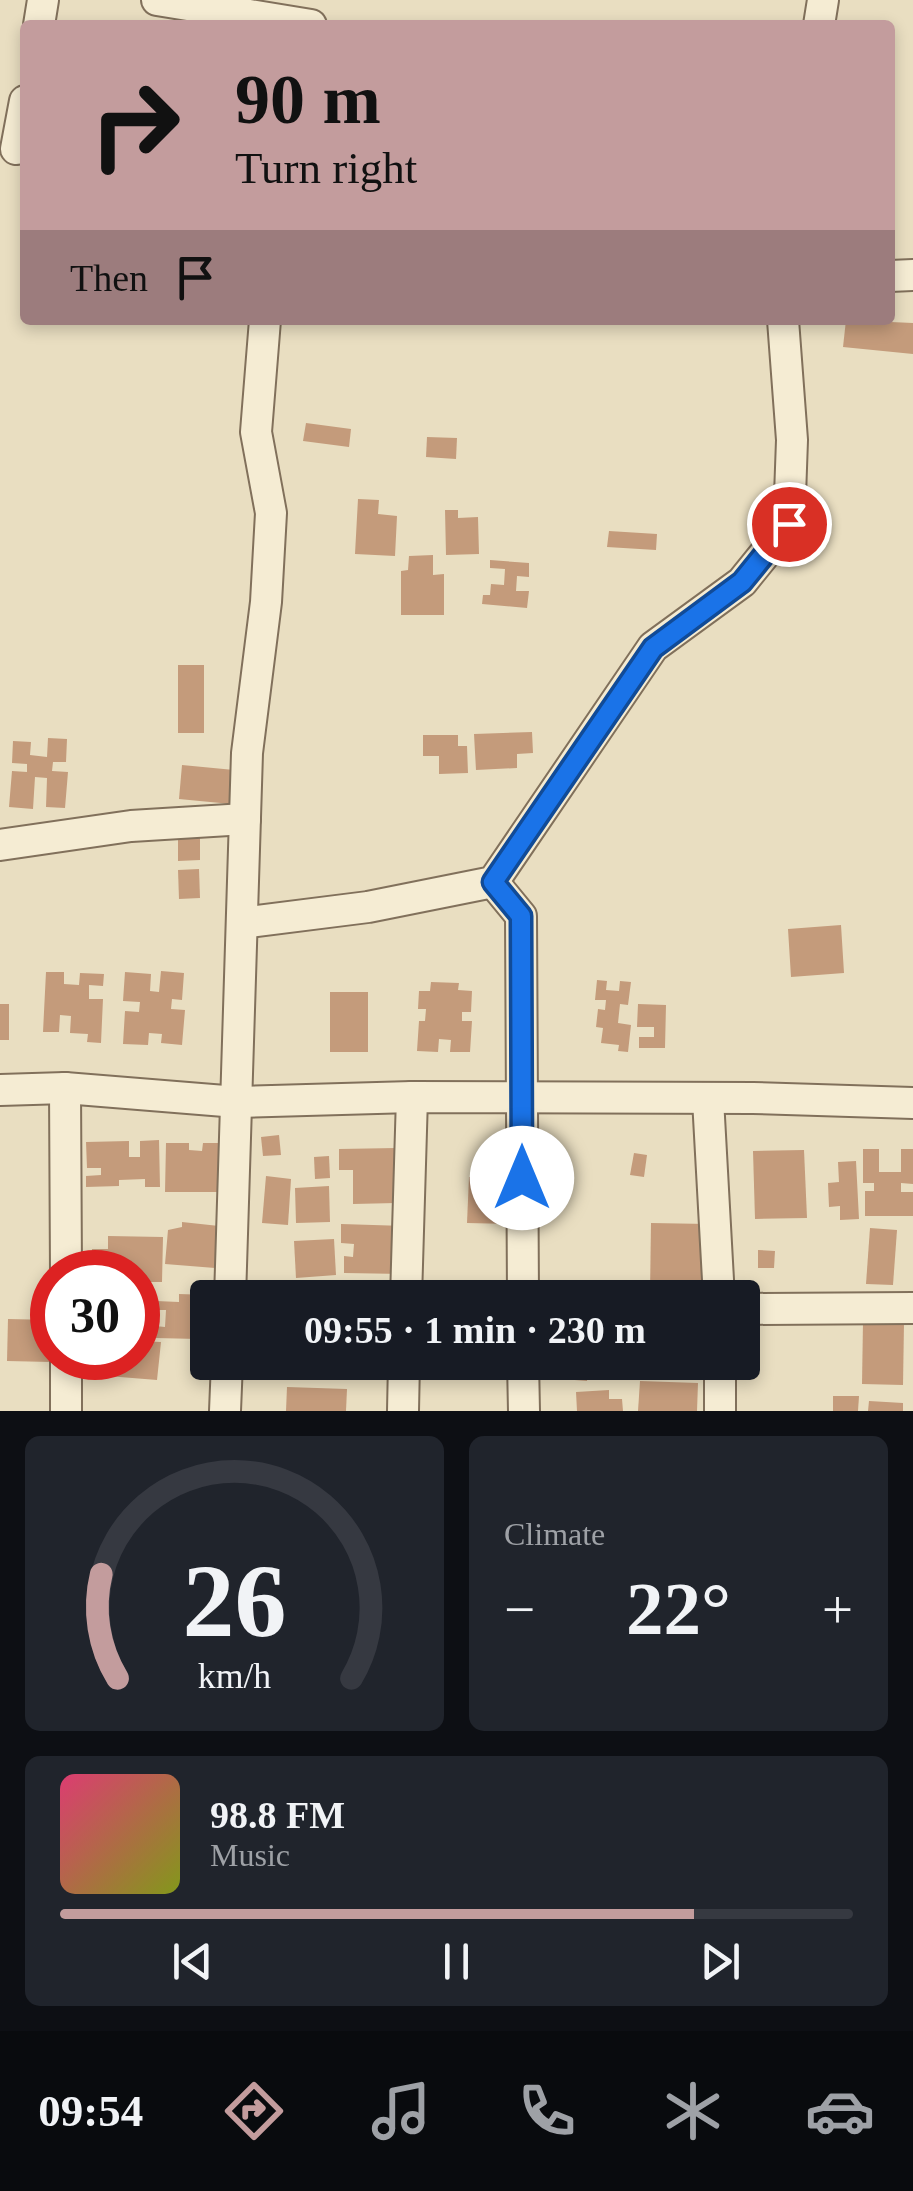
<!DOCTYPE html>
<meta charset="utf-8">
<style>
body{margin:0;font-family:"Times New Roman",serif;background:#20242c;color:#f1f3f6;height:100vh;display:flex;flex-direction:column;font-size:38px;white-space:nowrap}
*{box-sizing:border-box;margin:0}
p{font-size:32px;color:#9ea1a6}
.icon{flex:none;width:55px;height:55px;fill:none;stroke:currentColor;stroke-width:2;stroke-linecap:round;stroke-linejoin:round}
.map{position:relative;height:1411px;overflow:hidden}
.details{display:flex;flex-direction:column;gap:25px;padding:25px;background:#0d0f14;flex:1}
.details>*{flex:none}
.top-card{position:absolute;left:20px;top:20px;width:875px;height:305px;border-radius:10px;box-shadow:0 5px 15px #0003;background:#c39c9d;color:#111;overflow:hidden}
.speed{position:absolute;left:30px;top:1250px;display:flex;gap:20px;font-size:50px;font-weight:700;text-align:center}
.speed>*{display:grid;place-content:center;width:130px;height:130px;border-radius:50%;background:#171b24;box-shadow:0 5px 15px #0003;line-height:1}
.speed .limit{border:15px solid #d22;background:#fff;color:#111}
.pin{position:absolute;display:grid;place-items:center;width:85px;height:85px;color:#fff;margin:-42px;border:5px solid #fff;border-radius:50%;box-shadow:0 2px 10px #0007}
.me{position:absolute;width:110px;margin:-55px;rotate:0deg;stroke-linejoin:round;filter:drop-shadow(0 0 8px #0008)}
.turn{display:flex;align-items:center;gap:35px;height:210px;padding:0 50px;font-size:45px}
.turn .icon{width:130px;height:130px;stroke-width:2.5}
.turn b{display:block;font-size:70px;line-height:85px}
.then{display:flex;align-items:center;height:95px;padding:0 50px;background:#0003;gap:20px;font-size:38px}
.big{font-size:75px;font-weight:600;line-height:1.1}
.details .widget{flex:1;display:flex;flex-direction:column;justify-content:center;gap:15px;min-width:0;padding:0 35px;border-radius:15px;background:#20242c}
.details .dial{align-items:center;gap:0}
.dial svg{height:260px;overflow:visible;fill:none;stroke:#363941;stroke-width:7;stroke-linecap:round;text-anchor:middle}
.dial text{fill:#f1f3f6;stroke:none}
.song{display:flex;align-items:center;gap:30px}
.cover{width:120px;height:120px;border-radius:15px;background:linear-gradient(135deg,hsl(340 70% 55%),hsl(70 70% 35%))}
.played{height:10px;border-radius:5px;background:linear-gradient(90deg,#c39c9d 80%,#363941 80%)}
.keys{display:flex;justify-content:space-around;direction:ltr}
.heat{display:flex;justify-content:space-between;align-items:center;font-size:55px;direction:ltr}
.details .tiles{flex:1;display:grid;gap:25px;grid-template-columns:1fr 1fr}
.widget:last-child{grid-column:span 2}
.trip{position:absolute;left:190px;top:1280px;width:570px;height:100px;border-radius:10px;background:#171b24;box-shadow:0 5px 15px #0003;font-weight:600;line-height:100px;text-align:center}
.tab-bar{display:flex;height:160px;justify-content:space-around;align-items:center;background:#090b0e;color:#9ea1a6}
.tab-bar .icon{width:70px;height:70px}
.tab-bar .on{color:#c39c9d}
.tab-bar b{font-size:45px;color:#f1f3f6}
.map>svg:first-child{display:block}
.building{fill:#c49b7b}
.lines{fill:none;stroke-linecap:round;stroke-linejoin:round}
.minor-casing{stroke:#81705b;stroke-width:34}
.minor{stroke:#f5ecd3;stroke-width:30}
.route-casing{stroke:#114b97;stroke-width:25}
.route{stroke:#1a73e8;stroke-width:18}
</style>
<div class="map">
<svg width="913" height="1411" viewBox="0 0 913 1411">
<rect width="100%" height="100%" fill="#e9dec1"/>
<g class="building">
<path d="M846,320L913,323V354L843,347Z"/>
<path d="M306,423L351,429L349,447L303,441Z"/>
<path d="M427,437L457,438L456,459L426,457Z"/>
<path d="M358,499L379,500L378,514L397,516L395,556L355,554Z"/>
<path d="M445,510H458V518L478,517L479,554L446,555Z"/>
<path d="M609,531L657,534L656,550L607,547Z"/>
<path d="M433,555V575L444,574V615H401V571L408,570L409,556Z"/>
<path d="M490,560L529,563V577L517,576L516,591H529L527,608L482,604L483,595H490L491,584L504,585L505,569L490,568Z"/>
<rect x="178" y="665" width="26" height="68"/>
<path d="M532,732L533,753L517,754V768L476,770L474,734Z"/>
<path d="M423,735H458V746H467L468,773L439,774V756H423Z"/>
<path d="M48,738L67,739L66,762H53L52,771L68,772L65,808L46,807L47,778L35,777L33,809L9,807L12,771L27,772V764L12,763L13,741L31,742L30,755L47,757Z"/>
<path d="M182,765L234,770L231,804L179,799Z"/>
<path d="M178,828H200V860L178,861Z"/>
<path d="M199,869L200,898L179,899L178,870Z"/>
<path d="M841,925L844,973L791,977L788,929Z"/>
<path d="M161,971L184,973L182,1000L172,999L171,1009L185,1010L182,1045L161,1043L162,1034L149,1033L148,1045L123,1044L125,1011L139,1012L140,1002L123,1001L125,972L151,974L150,991L159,992Z"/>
<path d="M46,972H64V984L79,985L80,973L104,974L103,986L89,985V999H103L101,1043L87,1042L88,1034L70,1033L71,1016L60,1015L59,1032H43Z"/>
<path d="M597,980L607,981L606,990L619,991L620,981L631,982L628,1005L620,1004L618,1023L631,1025L628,1052L618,1051L619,1045L601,1043L603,1028L596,1027L598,1009L605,1010L606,1000H595Z"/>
<path d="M431,982L459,983L458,990L472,991L471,1012H462V1021H472L470,1052H450L451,1040L439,1039L438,1052L417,1051L419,1021H425L426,1009H418L419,991H430Z"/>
<rect x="330" y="992" width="38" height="60"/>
<rect x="0" y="1004" width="9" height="36"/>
<path d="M638,1004L666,1005L665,1048H639V1037H654V1027H637Z"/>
<path d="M279,1135L281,1155L263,1156L261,1137Z"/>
<path d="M159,1140L160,1187H145V1179L119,1180V1186L86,1187V1176L101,1175V1168H87L86,1142L129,1141V1157H140V1141Z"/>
<path d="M166,1143H189V1150L202,1151L203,1143H225L224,1192H165Z"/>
<path d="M396,1148V1203L353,1204V1170H339V1149Z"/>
<path d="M863,1149H879V1172H901V1149H913V1184L901,1183V1192H913V1216H865V1191H874V1183H863Z"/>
<path d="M804,1150L807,1218L755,1219L753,1151Z"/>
<path d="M634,1153L647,1155L644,1177L630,1175Z"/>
<path d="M329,1156L330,1178L315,1179L314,1157Z"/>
<path d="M856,1161L859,1219L840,1220V1206L829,1207L828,1183L839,1182L838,1162Z"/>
<path d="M266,1176L291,1179L288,1225L262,1223Z"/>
<path d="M469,1177L518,1179L516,1224L467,1223Z"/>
<path d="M329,1186L330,1222L296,1223L295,1188Z"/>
<path d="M182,1222L219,1226L215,1268L165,1264L168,1230L182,1227Z"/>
<path d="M651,1223L708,1224V1294L650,1293Z"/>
<path d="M341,1224L405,1226L404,1274L344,1273V1256L353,1257L354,1244L341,1243Z"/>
<path d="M870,1228L897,1230L893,1285L866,1284Z"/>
<path d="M108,1236L163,1237L162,1282H138V1272H91L92,1249H108Z"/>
<path d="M334,1239L336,1275L296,1278L294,1241Z"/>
<path d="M758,1250L775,1251L774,1268H758Z"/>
<path d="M179,1294L208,1295V1335L198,1334V1339L155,1338V1326L165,1327L166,1310H156V1301L179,1302Z"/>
<path d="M8,1319L52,1320L51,1362L7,1361Z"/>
<path d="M863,1322L904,1323L903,1385L862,1384Z"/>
<path d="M138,1341L161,1342L157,1380L95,1375L96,1358H138Z"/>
<path d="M286,1362H333L332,1375L286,1371Z"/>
<path d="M435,1362H514L512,1377L435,1371Z"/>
<path d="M551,1362L621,1363L620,1380L601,1379V1370L588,1369L587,1381L550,1378Z"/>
<path d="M640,1381L698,1383L697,1411H638Z"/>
<path d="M287,1387L347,1389L346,1411H286Z"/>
<path d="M609,1390V1399H622L623,1411H577L576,1392Z"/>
<path d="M833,1396H859L858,1411H833Z"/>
<path d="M869,1401L903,1403V1411H868Z"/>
</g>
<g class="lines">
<g class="minor-casing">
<g id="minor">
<path d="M157,0L311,25"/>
<path d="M39,25L43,0"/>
<path d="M819,25L823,0"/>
<path d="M16,149L25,101"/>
<path d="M890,276L913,275"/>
<path d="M0,845L131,826L245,819"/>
<path d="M493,882L521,916L523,1298"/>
<path d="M242,923L368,907L493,882L653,647L742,582L789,524L792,440L783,320"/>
<path d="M65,1088L66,1272"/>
<path d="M0,1090L65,1088L237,1102L412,1097L753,1098L913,1103"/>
<path d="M708,1099L719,1298"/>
<path d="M230,1298L247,753L266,602L271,513L256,432L265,320"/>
<path d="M406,1298L412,1097"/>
<path d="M742,1309L913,1308"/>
<path d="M66,1358V1411"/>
<path d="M523,1362L524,1411"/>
<path d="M720,1362V1411"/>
<path d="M225,1411L227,1362"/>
<path d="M403,1411L404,1362"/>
</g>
</g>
<use href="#minor" class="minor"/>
</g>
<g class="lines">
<g class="route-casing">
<path id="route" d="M522,1178L521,916L493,882L653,648L742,582L789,524"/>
</g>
<use href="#route" class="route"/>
</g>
</svg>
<div class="speed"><div class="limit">30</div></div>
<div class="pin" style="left:789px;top:524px;background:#d93025"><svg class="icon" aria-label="arrive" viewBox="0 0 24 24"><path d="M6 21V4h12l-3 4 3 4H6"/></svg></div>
<svg class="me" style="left:522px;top:1178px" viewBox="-20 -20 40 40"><circle r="19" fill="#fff"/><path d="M0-13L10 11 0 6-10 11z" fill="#1a73e8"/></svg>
<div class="trip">09:55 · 1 min · 230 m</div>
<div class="top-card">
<div class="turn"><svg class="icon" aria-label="right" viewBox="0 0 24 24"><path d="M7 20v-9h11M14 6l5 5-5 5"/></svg><div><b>90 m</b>Turn right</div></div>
<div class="then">Then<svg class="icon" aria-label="arrive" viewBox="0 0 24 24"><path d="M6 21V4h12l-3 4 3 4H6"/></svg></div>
</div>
</div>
<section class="details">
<div class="tiles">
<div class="widget dial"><svg viewBox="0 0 100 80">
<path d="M14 69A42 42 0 1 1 86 69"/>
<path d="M14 69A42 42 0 0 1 9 37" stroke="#c39c9d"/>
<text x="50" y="56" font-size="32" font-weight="700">26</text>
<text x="50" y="72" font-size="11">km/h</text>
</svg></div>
<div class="widget"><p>Climate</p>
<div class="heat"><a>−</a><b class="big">22°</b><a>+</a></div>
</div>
<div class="widget">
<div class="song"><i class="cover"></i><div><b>98.8 FM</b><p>Music</p></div></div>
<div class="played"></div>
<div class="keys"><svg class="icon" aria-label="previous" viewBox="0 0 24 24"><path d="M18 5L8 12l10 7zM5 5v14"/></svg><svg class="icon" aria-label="pause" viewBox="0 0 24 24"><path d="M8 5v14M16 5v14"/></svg><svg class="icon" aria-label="next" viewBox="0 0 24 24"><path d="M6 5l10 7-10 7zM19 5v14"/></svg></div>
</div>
</div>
</section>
<nav class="tab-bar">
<b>09:54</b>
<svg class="icon on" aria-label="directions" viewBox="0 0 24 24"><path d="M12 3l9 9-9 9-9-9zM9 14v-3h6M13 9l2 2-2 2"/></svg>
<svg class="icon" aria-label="music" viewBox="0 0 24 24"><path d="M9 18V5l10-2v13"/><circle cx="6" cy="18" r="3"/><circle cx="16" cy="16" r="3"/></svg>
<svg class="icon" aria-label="phone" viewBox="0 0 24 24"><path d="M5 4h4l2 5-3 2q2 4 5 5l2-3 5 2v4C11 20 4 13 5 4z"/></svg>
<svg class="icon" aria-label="climate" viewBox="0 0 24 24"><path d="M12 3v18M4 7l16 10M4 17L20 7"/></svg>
<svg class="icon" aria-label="car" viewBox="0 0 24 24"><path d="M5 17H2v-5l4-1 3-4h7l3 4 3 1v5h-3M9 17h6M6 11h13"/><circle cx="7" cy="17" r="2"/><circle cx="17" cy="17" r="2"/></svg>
</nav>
